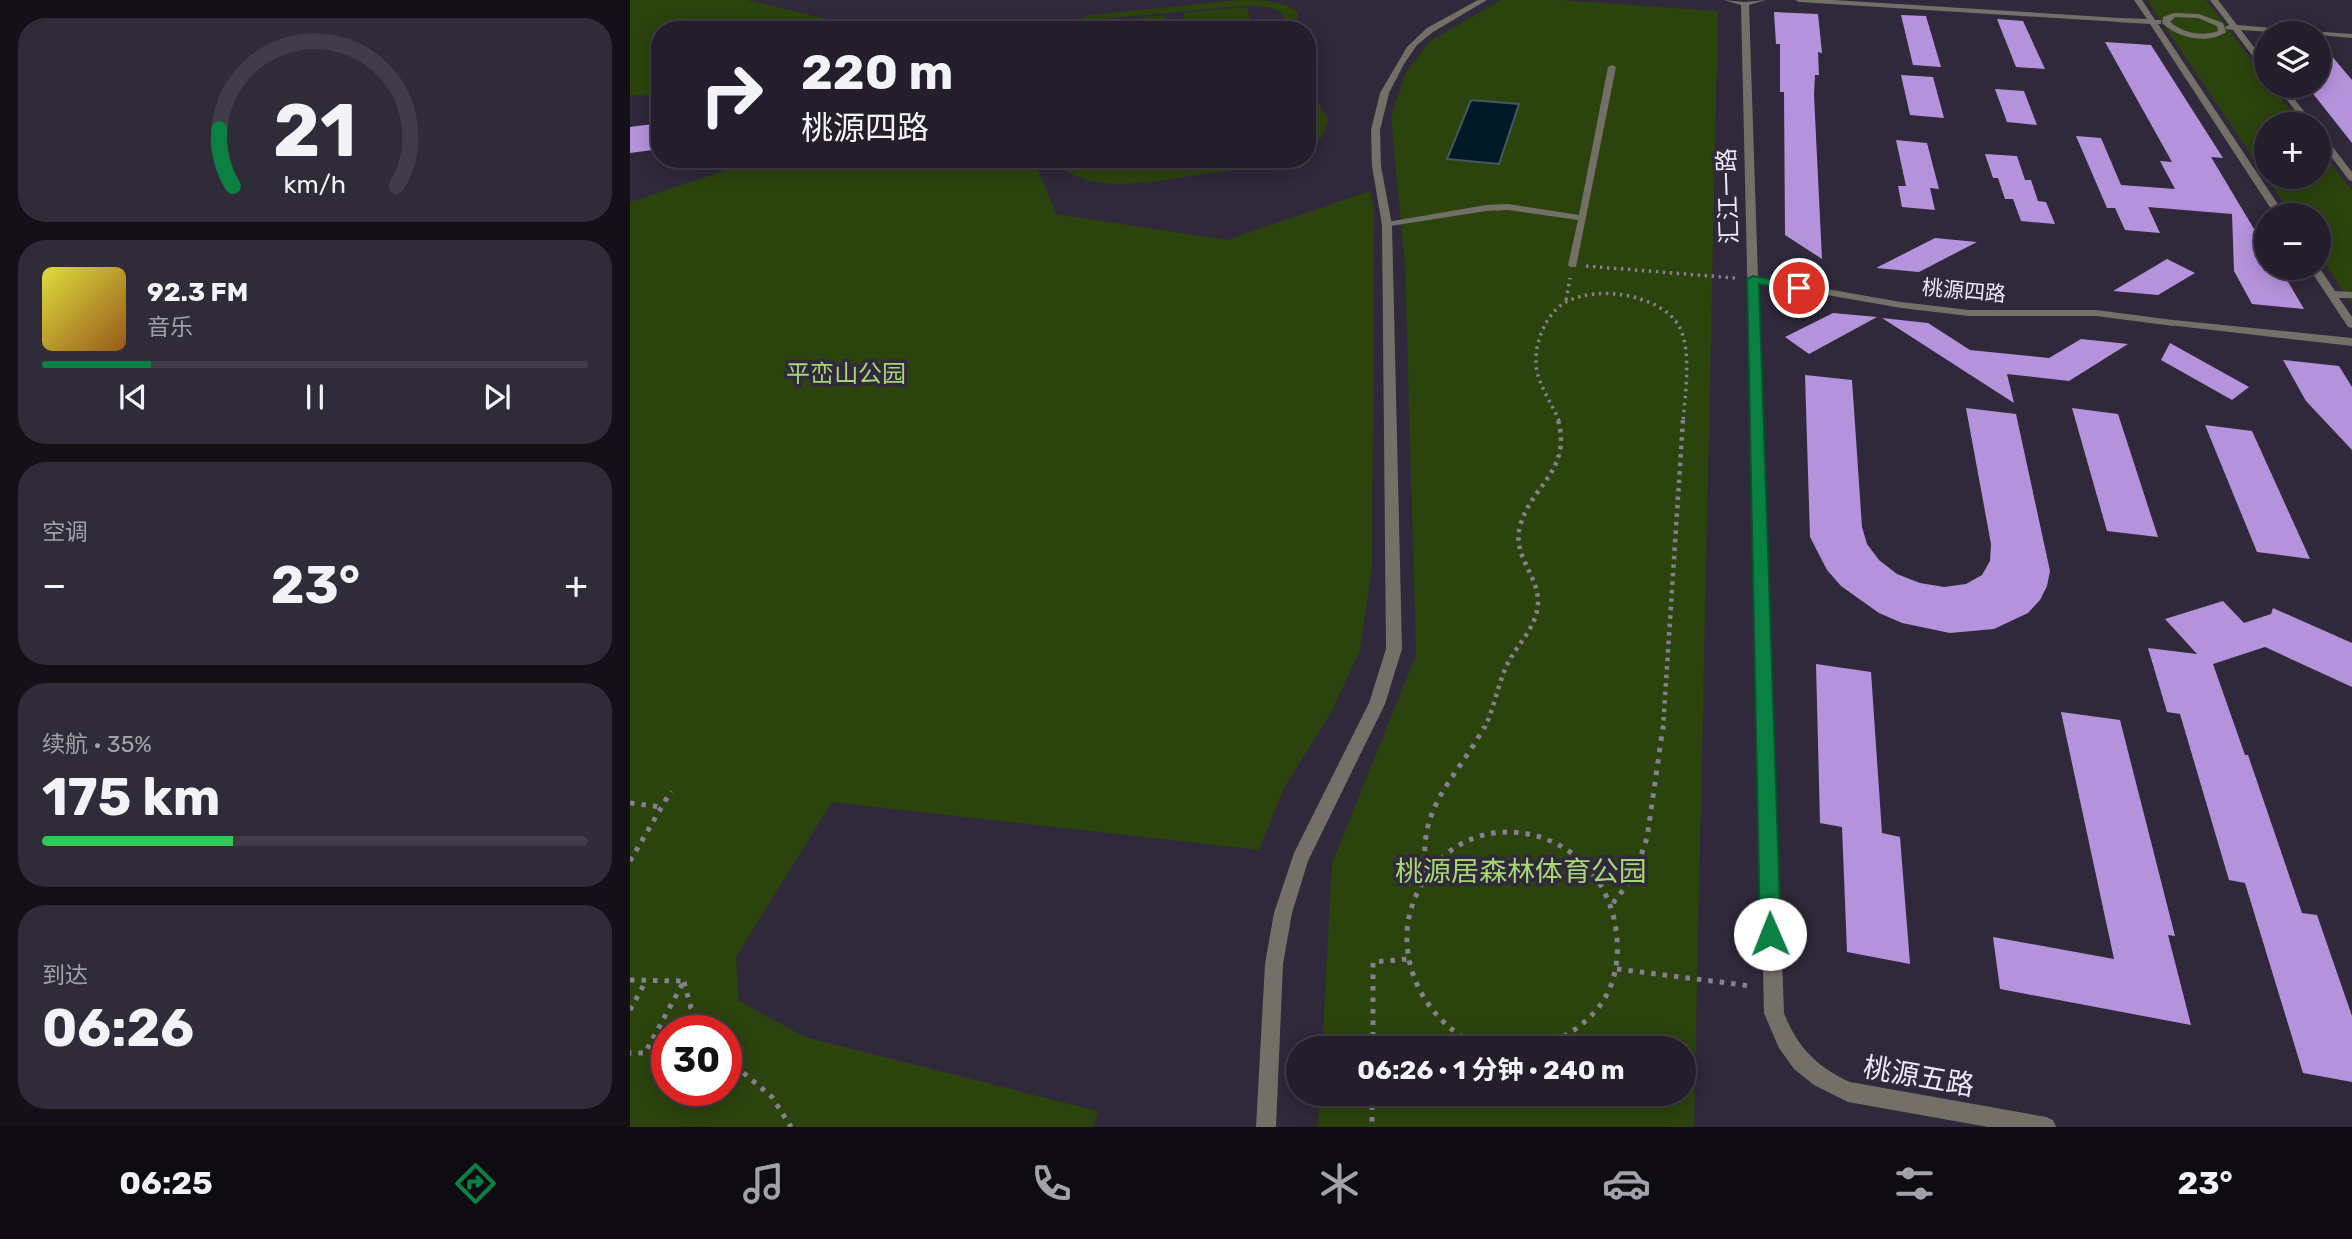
<!DOCTYPE html>
<html lang="zh">
<meta charset="utf-8">
<style>
body{margin:0;font-family:Rubik,"Noto Sans SC",sans-serif;background:#302b38;color:#f1f3f6;height:100vh;display:flex;flex-direction:column;font-size:26px;white-space:nowrap}
*{box-sizing:border-box;margin:0}
p{font-size:23px;color:#a3a2a9}
.icon{flex:none;width:38px;height:38px;fill:none;stroke:currentColor;stroke-width:2;stroke-linecap:round;stroke-linejoin:round}
.map{position:relative;flex:1;overflow:hidden}
.panel{display:flex;flex-direction:column;gap:18px;padding:18px;background:#141018;width:630px}
.panel>*{flex:none}
.banner{position:absolute;left:21px;top:21px;width:665px;height:147px;border-radius:28px;box-shadow:0 4px 18px #0003,0 0 0 2px #413c48;background:#241e2c;color:#f1f3f6;overflow:hidden}
.tools{position:absolute;left:1624px;top:21px;display:grid;gap:14px}
.tools a{display:grid;place-items:center;width:77px;height:77px;border-radius:50%;background:#241e2c;box-shadow:0 4px 18px #0003,0 0 0 2px #413c48;font-size:35px}
.speed{position:absolute;left:21px;top:1015px;display:flex;gap:14px;font-size:35px;font-weight:700;text-align:center}
.speed>*{display:grid;place-content:center;width:91px;height:91px;border-radius:50%;background:#241e2c;box-shadow:0 4px 18px #0003,0 0 0 2px #413c48;line-height:1}
.speed .limit{border:10px solid #d22;background:#fff;color:#111}
.pin{position:absolute;display:grid;place-items:center;width:60px;height:60px;color:#fff;margin:-30px;border:4px solid #fff;border-radius:50%;box-shadow:0 2px 7px #0007}
.me{position:absolute;width:77px;margin:-38px;rotate:359deg;stroke-linejoin:round;filter:drop-shadow(0 0 5px #0008)}
.turn{display:flex;align-items:center;gap:24px;height:147px;padding:0 35px;font-size:32px}
.turn .icon{width:91px;height:91px;stroke-width:2.5}
.turn b{display:block;font-size:49px;line-height:60px}
.big{font-size:52px;font-weight:700;line-height:1.1}
.panel .card{flex:1;display:flex;flex-direction:column;justify-content:center;gap:10px;min-width:0;padding:0 24px;border-radius:28px;background:#302b38}
.panel .dial{align-items:center;gap:0}
.dial svg{height:182px;overflow:visible;fill:none;stroke:#413c48;stroke-width:7;stroke-linecap:round;text-anchor:middle}
.dial text{fill:#f1f3f6;stroke:none}
.song{display:flex;align-items:center;gap:21px}
.cover{width:84px;height:84px;border-radius:10px;background:linear-gradient(135deg,hsl(60 70% 55%),hsl(30 70% 35%))}
.played{height:7px;border-radius:4px;background:linear-gradient(90deg,#0b8043 20%,#413c48 20%)}
.keys{display:flex;justify-content:space-around;direction:ltr}
.heat{display:flex;justify-content:space-between;align-items:center;font-size:38px;direction:ltr}
.charge{height:10px;border-radius:5px;background:linear-gradient(90deg,#34c759 35%,#413c48 0)}
.trip{position:absolute;left:656px;top:1036px;width:410px;height:70px;border-radius:35px;background:#241e2c;box-shadow:0 4px 18px #0003,0 0 0 2px #413c48;font-weight:700;line-height:70px;text-align:center}
.tabs{display:flex;height:112px;justify-content:space-around;align-items:center;background:#0e0c12;color:#a3a2a9}
.tabs .icon{width:49px;height:49px}
.tabs .on{color:#0b8043}
.tabs b{font-size:32px;color:#f1f3f6}
main{display:flex;flex:1;min-height:0}
.map>svg:first-child{display:block}
.green{fill:#2b430d;fill-rule:evenodd}
.water{fill:#001926;stroke:#475764;stroke-width:2}
.building{fill:#b593dc}
.lines{fill:none;stroke-linecap:round;stroke-linejoin:round}
.path-far2{stroke:#868090;stroke-width:3.5;stroke-dasharray:2.5 4.5;stroke-linecap:butt}
.path-far1{stroke:#868090;stroke-width:4.5;stroke-dasharray:3.5 5;stroke-linecap:butt}
.path{stroke:#868090;stroke-width:5;stroke-dasharray:4.5 7;stroke-linecap:butt}
.service{fill:#757067;fill-rule:evenodd}
.pedestrian{fill:#757067;fill-rule:evenodd}
.minor{fill:#757067;fill-rule:evenodd}
.route{fill:#0b8043;stroke:#07532c;stroke-width:2}
.labels{text-anchor:middle;stroke-width:7;stroke-linejoin:round;paint-order:stroke}
.far-street-label{font-size:21px;fill:#ede8f5;stroke:#30283b}
.street-label{font-size:24px;fill:#ede8f5;stroke:#30283b}
.park-label{font-size:24px;fill:#a6d774;stroke:#30283b}
.near-park-label{font-size:28px;fill:#a6d774;stroke:#30283b}
.near-street-label{font-size:28px;fill:#ede8f5;stroke:#30283b}
</style>
<main>
<section class="panel">
<div class="card dial"><svg viewBox="0 0 100 80">
<path d="M14 69A42 42 0 1 1 86 69"/>
<path d="M14 69A42 42 0 0 1 8 44" stroke="#0b8043"/>
<text x="50" y="56" font-size="32" font-weight="700">21</text>
<text x="50" y="72" font-size="11">km/h</text>
</svg></div>
<div class="card">
<div class="song"><i class="cover"></i><div><b>92.3 FM</b><p>音乐</p></div></div>
<div class="played"></div>
<div class="keys"><svg class="icon" aria-label="previous" viewBox="0 0 24 24"><path d="M18 5L8 12l10 7zM5 5v14"/></svg><svg class="icon" aria-label="pause" viewBox="0 0 24 24"><path d="M8 5v14M16 5v14"/></svg><svg class="icon" aria-label="next" viewBox="0 0 24 24"><path d="M6 5l10 7-10 7zM19 5v14"/></svg></div>
</div>
<div class="card"><p>空调</p>
<div class="heat"><a>−</a><b class="big">23°</b><a>+</a></div>
</div>
<div class="card"><p>续航 · 35%</p><b class="big">175 km</b><div class="charge"></div></div>
<div class="card"><p>到达</p><b class="big">06:26</b></div>
</section>
<div class="map">
<svg width="1722" height="1127" viewBox="0 0 1722 1127">
<rect width="100%" height="100%" fill="#30283b"/>
<g class="green">
<path d="M0,0H117L219,24L208,30H166L163,25L152,30H30V84L25,87H30V96L0,95Z"/>
<path d="M610,0C629,0 653,0 668,12V23L660,30H642L653,22V14L645,9L622,5L473,19L441,30H425L438,22L461,15Z"/>
<path d="M871,0H931L1088,11L1064,1127H688L689,1094H1054V1048H692L702,863L786,655L775,266L761,117L776,72L800,41Z"/>
<path d="M1517,0H1576L1636,79V86H1641L1671,124H1636V177Z"/>
<path d="M617,7L620,19L554,26L553,13Z"/>
<path d="M535,15L536,28L469,30V22Z"/>
<path d="M677,97L690,105L698,120L692,137L677,149Z"/>
<path d="M1689,148L1722,191V304L1689,255V215H1662L1636,177H1689Z"/>
<path d="M130,159H404L426,214L597,240L740,191L744,211L742,568L730,650L701,713L654,788L629,850L202,802L106,957L109,1001L175,1037L468,1111L463,1127H0V202ZM37,1031H96V1090H37Z"/>
<path d="M426,159H457L471,166V159H658C630,168 600,171 571,174C533,180 452,199 426,159Z"/>
</g>
<path class="water" d="M841,100L889,104L869,164L817,159Z"/>
<g class="building">
<path d="M1144,12L1188,14L1192,53L1188,52L1189,75H1185L1184,95L1192,259L1155,235L1154,92H1150V44H1146Z"/>
<path d="M1271,15L1296,16L1311,67L1283,65Z"/>
<path d="M1367,19L1393,21L1415,69L1386,67Z"/>
<path d="M1689,41L1722,80V143L1677,86H1689Z"/>
<path d="M1475,42L1521,45L1593,158L1581,157L1636,249V268H1655L1657,280L1674,309L1622,304L1604,271L1602,214L1518,207L1530,233L1495,230L1485,208H1477L1446,136L1471,138L1491,185L1545,189L1530,161L1542,162Z"/>
<path d="M1271,75L1303,77L1314,118L1280,115Z"/>
<path d="M1365,89L1394,91L1407,125L1377,122Z"/>
<path d="M30,123V149L0,153V127Z"/>
<path d="M1266,140L1297,143L1309,189L1300,188L1305,210L1272,207L1268,186H1276Z"/>
<path d="M1355,154L1387,156L1395,180H1401L1408,201L1416,202L1425,224L1391,221L1383,199H1375L1368,178H1363Z"/>
<path d="M1305,238L1347,242L1289,272L1246,268Z"/>
<path d="M1537,259L1565,273L1528,295L1483,291Z"/>
<path d="M1203,313L1247,317L1179,354L1155,337Z"/>
<path d="M1252,318L1298,323L1340,350L1419,358L1451,339L1498,344L1439,381L1377,374L1384,403Z"/>
<path d="M1540,343L1619,387L1602,400L1531,360Z"/>
<path d="M1653,360L1709,366L1722,387V450L1676,401Z"/>
<path d="M1175,375L1222,380L1232,527L1237,544L1249,560L1267,574L1290,583L1314,587L1336,584L1352,575L1360,561L1361,544L1336,408L1386,414L1420,571L1417,586L1410,600L1398,613L1364,629L1320,633L1272,623L1249,613L1211,586L1197,570L1180,537Z"/>
<path d="M1442,408L1488,414L1528,537L1477,531Z"/>
<path d="M1575,425L1622,431L1680,559L1627,552Z"/>
<path d="M1593,601L1614,623L1641,614L1643,608L1722,643V687L1635,647L1583,664L1615,755H1618L1672,913L1687,915L1722,1016V1082L1673,1073L1615,883L1599,880L1550,714L1537,712L1518,648L1567,654L1535,619Z"/>
<path d="M1186,664L1241,672L1252,833L1270,837L1280,964L1217,952L1212,827L1190,823Z"/>
<path d="M1431,712L1490,720L1545,936L1538,935L1561,1025L1370,989L1363,937L1484,959Z"/>
</g>
<g class="lines">
<g class="path-far2">
<path d="M956,266L1105,278"/>
<path d="M936,300L940,278"/>
<path d="M929,421C922,402 906,383 906,362C905,341 917,312 936,302C967,285 1030,294 1049,326C1062,349 1055,396 1053,421"/>
</g>
<g class="path-far1">
<path d="M854,729C865,707 868,681 880,659C890,642 908,624 908,602C908,574 882,556 890,526C902,484 942,471 928,420"/>
<path d="M1033,729L1053,420"/>
</g>
<g class="path">
<path d="M0,803L31,807"/>
<path d="M0,861L41,791"/>
<path d="M797,874C785,808 826,780 854,727"/>
<path d="M983,903L1004,876L1017,838L1033,727"/>
<path d="M987,969L1121,986"/>
<path d="M0,980L54,981L15,1053H0"/>
<path d="M54,982L61,1008L73,1031"/>
<path d="M0,1010L16,981"/>
<path d="M743,1048V962L779,959"/>
<path d="M866,1048C854,1045 841,1043 831,1036C789,1008 766,955 782,906C822,789 977,819 987,938C989,963 984,988 968,1008C949,1031 924,1045 895,1048"/>
<path d="M96,1058L142,1097L161,1127"/>
<path d="M742,1094V1127"/>
</g>
<path class="service" d="M982,65L986,67L946,267H940L938,265L948,220L878,210L856,211L754,227L753,225L757,222L856,205L878,204L949,215L978,67Z"/>
<g class="pedestrian">
<path d="M1504,0H1512L1525,20H1531V24H1528L1655,215H1645L1520,24L1487,22L1486,20L1490,18L1517,19Z"/>
<path d="M1580,0H1588L1607,25L1643,28V32H1640L1611,30L1636,63V70H1633L1603,30L1596,29L1595,27L1599,25Z"/>
<path d="M1544,13L1569,14L1593,23L1596,32C1577,45 1548,38 1532,23L1533,17ZM1545,17L1568,18L1587,26L1588,31C1571,37 1554,33 1540,22Z"/>
<path d="M1646,86H1654L1684,124H1676Z"/>
<path d="M1689,132L1692,133L1722,172V181L1719,180L1689,141Z"/>
<path d="M1689,267L1705,291L1722,292V298H1709L1722,317V328L1718,327L1679,268Z"/>
<path d="M1543,320L1722,338V346L1539,325L1537,323Z"/>
</g>
<g class="minor">
<path d="M848,0H857L803,32L787,45L774,64L759,93L750,130L751,166L762,225L772,649L755,704L678,861L662,913L653,964L646,1127H626L635,964L644,913L664,853L739,703L756,649L752,225L742,166L741,130L750,93L777,47L797,28Z"/>
<path d="M1093,0L1115,2L1136,0L1119,5L1128,277L1271,302L1339,310H1466L1543,320L1549,323L1543,326L1466,316H1339L1271,308L1128,283L1154,1013C1167,1047 1187,1067 1220,1082L1416,1117L1423,1120L1426,1127H1358L1218,1102L1184,1085L1164,1069L1149,1048L1134,1013L1111,5Z"/>
<path d="M1165,0H1204L1490,18L1494,20L1490,22L1169,2Z"/>
<path d="M1637,28L1722,34V38L1689,35V33L1640,32H1637Z"/>
</g>
</g>
<path class="route" d="M1123,276L1169,284L1175,288L1169,291L1129,284L1151,934L1148,941L1140,944L1133,941L1130,934L1117,279Z"/>
<g class="labels">
<g class="far-street-label">
<text transform="translate(1334 291) rotate(5)" y="7">桃源四路</text>
</g>
<g class="street-label">
<text transform="translate(1098 196) rotate(-92)" y="8">汇江一路</text>
</g>
<g class="park-label">
<text x="216" y="382">平峦山公园</text>
</g>
<g class="near-park-label">
<text x="891" y="881">桃源居森林体育公园</text>
</g>
<g class="near-street-label">
<text transform="translate(1289 1076) rotate(10)" y="10">桃源五路</text>
</g>
</g>
</svg>
<div class="tools">
<a><svg class="icon" aria-label="layers" viewBox="0 0 24 24"><path d="M12 4l9 5-9 5-9-5zM3 14l9 5 9-5"/></svg></a>
<a>+</a>
<a>−</a>
</div>
<div class="speed"><div class="limit">30</div></div>
<div class="pin" style="left:1169px;top:288px;background:#d93025"><svg class="icon" aria-label="arrive" viewBox="0 0 24 24"><path d="M6 21V4h12l-3 4 3 4H6"/></svg></div>
<svg class="me" style="left:1140px;top:934px" viewBox="-20 -20 40 40"><circle r="19" fill="#fff"/><path d="M0-13L10 11 0 6-10 11z" fill="#0b8043"/></svg>
<div class="trip">06:26 · 1 分钟 · 240 m</div>
<div class="banner">
<div class="turn"><svg class="icon" aria-label="right" viewBox="0 0 24 24"><path d="M7 20v-9h11M14 6l5 5-5 5"/></svg><div><b>220 m</b>桃源四路</div></div>
</div>
</div>
</main>
<nav class="tabs">
<b>06:25</b>
<svg class="icon on" aria-label="directions" viewBox="0 0 24 24"><path d="M12 3l9 9-9 9-9-9zM9 14v-3h6M13 9l2 2-2 2"/></svg>
<svg class="icon" aria-label="music" viewBox="0 0 24 24"><path d="M9 18V5l10-2v13"/><circle cx="6" cy="18" r="3"/><circle cx="16" cy="16" r="3"/></svg>
<svg class="icon" aria-label="phone" viewBox="0 0 24 24"><path d="M5 4h4l2 5-3 2q2 4 5 5l2-3 5 2v4C11 20 4 13 5 4z"/></svg>
<svg class="icon" aria-label="climate" viewBox="0 0 24 24"><path d="M12 3v18M4 7l16 10M4 17L20 7"/></svg>
<svg class="icon" aria-label="car" viewBox="0 0 24 24"><path d="M5 17H2v-5l4-1 3-4h7l3 4 3 1v5h-3M9 17h6M6 11h13"/><circle cx="7" cy="17" r="2"/><circle cx="17" cy="17" r="2"/></svg>
<svg class="icon" aria-label="filters" viewBox="0 0 24 24"><path d="M4 7h16M4 17h16"/><circle cx="9" cy="7" r="2"/><circle cx="15" cy="17" r="2"/></svg>
<b>23°</b>
</nav>
